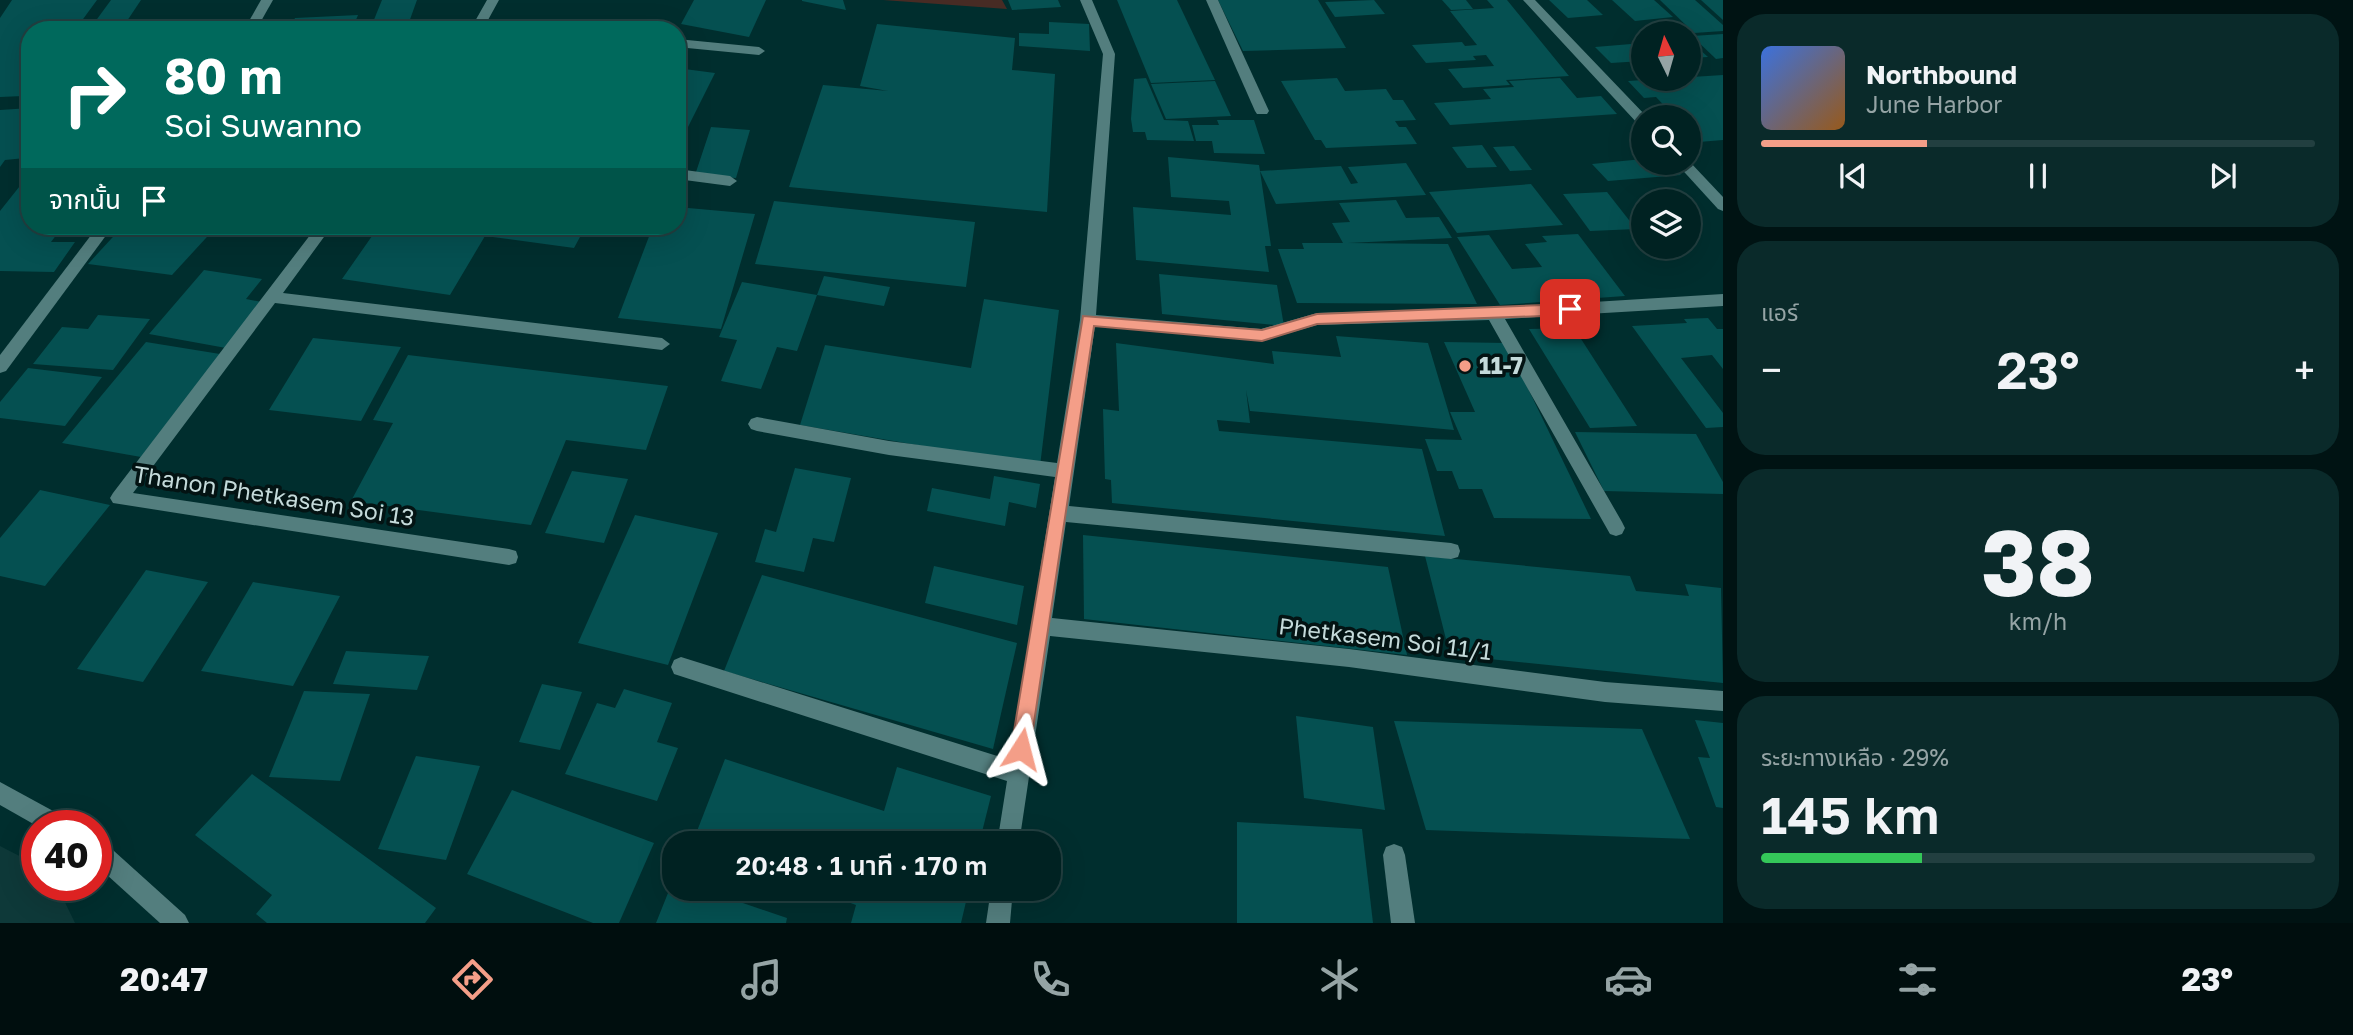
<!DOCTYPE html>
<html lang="th">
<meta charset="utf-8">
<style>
body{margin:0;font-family:"Golos Text","Noto Sans Thai",sans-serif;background:#0a2a2a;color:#f1f3f6;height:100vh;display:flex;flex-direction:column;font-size:26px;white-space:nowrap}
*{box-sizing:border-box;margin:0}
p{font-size:23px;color:#95a4a5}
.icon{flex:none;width:38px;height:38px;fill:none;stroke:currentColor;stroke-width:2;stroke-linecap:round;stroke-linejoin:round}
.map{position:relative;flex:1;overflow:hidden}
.side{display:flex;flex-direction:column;gap:14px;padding:14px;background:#001313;width:630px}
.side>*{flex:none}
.guide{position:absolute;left:21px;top:21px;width:665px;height:214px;border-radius:28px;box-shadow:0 7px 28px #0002,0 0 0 2px #223f40;background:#00695c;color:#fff;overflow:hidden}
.needle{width:46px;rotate:355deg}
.fabs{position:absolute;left:1631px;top:21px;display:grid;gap:14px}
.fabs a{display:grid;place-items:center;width:70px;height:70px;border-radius:50%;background:#022;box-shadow:0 7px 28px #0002,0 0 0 2px #223f40;font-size:35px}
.speed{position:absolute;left:21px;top:810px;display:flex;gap:14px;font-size:35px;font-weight:700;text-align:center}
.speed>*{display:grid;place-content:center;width:91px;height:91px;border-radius:50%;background:#022;box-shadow:0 7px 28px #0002,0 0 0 2px #223f40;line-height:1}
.speed .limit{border:10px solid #d22;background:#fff;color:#111}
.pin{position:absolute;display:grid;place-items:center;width:60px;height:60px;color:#fff;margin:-30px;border-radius:14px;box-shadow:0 4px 10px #0006}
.me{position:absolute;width:77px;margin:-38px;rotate:9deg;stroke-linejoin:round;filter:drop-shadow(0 0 5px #0008)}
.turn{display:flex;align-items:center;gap:24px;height:147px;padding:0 28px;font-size:32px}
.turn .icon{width:91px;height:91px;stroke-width:2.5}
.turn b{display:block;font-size:49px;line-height:60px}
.then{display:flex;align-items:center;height:66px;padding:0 28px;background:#0003;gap:14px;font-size:26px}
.big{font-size:52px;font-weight:600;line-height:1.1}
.side .card{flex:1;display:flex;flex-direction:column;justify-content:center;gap:10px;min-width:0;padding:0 24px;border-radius:28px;background:#0a2a2a}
.side .dial{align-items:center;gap:0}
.dial b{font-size:91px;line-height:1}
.song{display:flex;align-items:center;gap:21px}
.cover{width:84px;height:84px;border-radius:10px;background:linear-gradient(135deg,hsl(220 70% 55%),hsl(30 70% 35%))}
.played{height:7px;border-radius:4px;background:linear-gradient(90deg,#f49e88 30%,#223f40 30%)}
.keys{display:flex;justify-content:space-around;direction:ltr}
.heat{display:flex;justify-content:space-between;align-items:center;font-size:38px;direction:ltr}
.charge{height:10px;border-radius:5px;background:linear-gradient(90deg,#34c759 29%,#223f40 0)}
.trip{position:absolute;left:662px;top:831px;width:399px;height:70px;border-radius:28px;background:#022;box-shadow:0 7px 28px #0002,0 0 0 2px #223f40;font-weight:600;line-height:70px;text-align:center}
.tabs{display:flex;height:112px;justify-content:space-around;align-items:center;background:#000e0e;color:#95a4a5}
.tabs .icon{width:49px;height:49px}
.tabs .on{color:#f49e88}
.tabs b{font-size:32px;color:#f1f3f6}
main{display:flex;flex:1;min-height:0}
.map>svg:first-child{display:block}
.built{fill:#0e3939}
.green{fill:#472b24}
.building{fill:#055051}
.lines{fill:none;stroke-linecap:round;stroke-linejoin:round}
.minor{fill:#537e7e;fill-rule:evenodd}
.route{fill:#f49e88;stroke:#9f6758;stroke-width:2}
.poi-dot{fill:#f49e88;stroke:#031313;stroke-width:2.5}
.labels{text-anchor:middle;stroke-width:7;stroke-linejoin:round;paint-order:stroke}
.poi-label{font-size:23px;font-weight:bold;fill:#c4dada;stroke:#031313;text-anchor:start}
.street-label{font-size:23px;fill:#c4dada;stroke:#031313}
</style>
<main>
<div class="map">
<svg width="1723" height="923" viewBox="0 0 1723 923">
<rect width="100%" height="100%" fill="#002e2e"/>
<path class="built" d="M0,846L37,865V886H57L75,923H0Z"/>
<path class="green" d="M883,0H1002L1007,9Z"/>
<g class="building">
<path d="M12,0H97L75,30H30V84L23,96L0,97V18Z"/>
<path d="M111,0H141L121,30H89Z"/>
<path d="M382,0H417L408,25L371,27Z"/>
<path d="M694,0H766L749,37L681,24Z"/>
<path d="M802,0H843L846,10L802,1Z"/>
<path d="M1008,0H1058L1061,7L1012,10Z"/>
<path d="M1117,0H1177L1215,80L1151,83Z"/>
<path d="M1218,0H1318L1346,48L1243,51Z"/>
<path d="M1374,0L1385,14L1335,17L1325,2Z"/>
<path d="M1442,0H1466L1473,9L1451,10Z"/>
<path d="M1487,0H1507L1569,76L1506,80L1510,85L1463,88L1448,69L1494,66L1486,55L1473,56L1476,60L1426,63L1412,45L1462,42L1465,46L1477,45L1450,11L1494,8Z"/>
<path d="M1549,0H1587L1603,15L1568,18Z"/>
<path d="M1612,0H1654L1673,17L1635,21Z"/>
<path d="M1660,0H1695L1723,25V31L1694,33Z"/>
<path d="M1701,0H1723V20Z"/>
<path d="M358,15L352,30H289L295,18Z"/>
<path d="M1049,22L1089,24L1090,51L1019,46V33L1049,34Z"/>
<path d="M877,24L1015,38L1012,70L1055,74L1047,212L789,187L823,85L888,91L860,86Z"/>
<path d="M1723,34V58L1716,59L1692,36Z"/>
<path d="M1689,40L1708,57L1689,58Z"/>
<path d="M1643,43V61L1611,63L1595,47Z"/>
<path d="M677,68L715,73L677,149Z"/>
<path d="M1723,75V140L1699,142L1689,131V117H1675L1656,97L1644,98L1628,81Z"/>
<path d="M1146,78L1164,120L1188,121L1194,141L1147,140L1145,132H1133L1131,119L1134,79Z"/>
<path d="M1337,78L1345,91L1386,89L1393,100H1403L1416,120L1395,121L1399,127H1406L1417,144L1326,148L1321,140H1315L1281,81Z"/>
<path d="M1560,78L1577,98L1601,96L1617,114L1450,125L1434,103L1491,99L1483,89L1514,87L1509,81Z"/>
<path d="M1215,81L1231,116L1166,119L1151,84Z"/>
<path d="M30,108V150L25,158L5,160L0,167V110Z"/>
<path d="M1217,120H1254L1265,154L1214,153L1212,141H1196L1192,125H1219Z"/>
<path d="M711,127L750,130L736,178L695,175Z"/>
<path d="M1482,145L1497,167L1467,168L1452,147Z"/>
<path d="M1514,146L1532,170L1510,171L1493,147Z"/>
<path d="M1168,157L1259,165L1260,171L1341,166L1351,184L1358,183L1348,167L1406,163L1426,195L1276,204L1260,171L1271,246H1265L1269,272L1136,260L1133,207L1231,215L1229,201L1171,197Z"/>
<path d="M1643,159V163H1670L1681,175L1608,181L1592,164Z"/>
<path d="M27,177H30V226H63L51,242H75L54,272L0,271V211Z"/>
<path d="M1531,184L1563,225L1457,233L1429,192Z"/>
<path d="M1607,192L1636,229L1590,231L1563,194Z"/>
<path d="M1396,200L1406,218L1439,217L1452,238L1348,243L1448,244L1477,304L1297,303L1278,249H1304L1302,243H1343L1332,223L1350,222L1339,203Z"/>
<path d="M774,201L975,222L966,287L755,264Z"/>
<path d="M677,207L755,214L721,329L618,318L653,226H677Z"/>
<path d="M123,226H217L172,275L88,264Z"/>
<path d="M379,226H586L574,248L485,236L450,295L342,279Z"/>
<path d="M1578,234L1625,296L1500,305L1457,237L1489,235L1512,269L1542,267L1525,244L1547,242L1542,236Z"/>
<path d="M204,270L262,279L246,299L262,302L226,348L149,334Z"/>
<path d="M1159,274L1277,285L1284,326L1162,314Z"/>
<path d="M824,276L890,287L884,306L817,295L797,351L777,347L761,389L721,381L737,340L719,337L742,282L817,295Z"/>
<path d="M984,299L1059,310L1040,466L800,425L825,345L971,368Z"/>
<path d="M98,315L150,319L113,370L33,364L62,327L88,329Z"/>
<path d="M1708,318L1717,329H1723V369L1712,355L1681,358L1723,413V427L1706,428L1632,326L1687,323L1684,319Z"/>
<path d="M1574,328L1637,426L1590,428L1529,329Z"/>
<path d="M1336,336L1428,343L1454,430L1250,411L1246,390L1250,423L1217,420L1219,431L1422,449L1445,536L1112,503L1111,480L1105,479L1103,409L1119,411L1116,343L1274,364L1272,351L1341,357Z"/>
<path d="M313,338L401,347L361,421L269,410Z"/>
<path d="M146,342L220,354L141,457L62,443Z"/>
<path d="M1444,342L1506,343L1591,519L1494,518L1482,489H1459L1452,471H1437L1425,439L1462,440L1450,412H1475Z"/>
<path d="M408,355L668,386L646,450L566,440L531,525L351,501L393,423L373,420Z"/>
<path d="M28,368L102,377L65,426L0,418V402Z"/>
<path d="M1575,432L1696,434L1723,482V494L1604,491Z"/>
<path d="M795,468L851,478L834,542L813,538L804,572L755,562L765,529L776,532Z"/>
<path d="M572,471L628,479L604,543L545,533Z"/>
<path d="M994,476L1040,484L1036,508L1009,502L1005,526L927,511L932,488L990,499Z"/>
<path d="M40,490L110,505L45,586L0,576V538Z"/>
<path d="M635,515L718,533L668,665L578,643Z"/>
<path d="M1083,535L1388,567L1407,655L1084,619Z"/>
<path d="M1425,556L1630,576L1636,591L1689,596L1685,584L1721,588L1723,683L1450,655Z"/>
<path d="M934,566L1024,586L1017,625L925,603Z"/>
<path d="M146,570L208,582L143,682L77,669Z"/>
<path d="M762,575L1017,643L993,749L724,671Z"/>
<path d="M253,582L340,596L293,686L201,671Z"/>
<path d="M346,651L429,656L417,690L333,684Z"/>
<path d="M542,684L582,692L560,750L519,742Z"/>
<path d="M624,689L672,703L657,742L678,748L657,801L565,774L597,703L615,708Z"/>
<path d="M304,691L370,694L340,781L269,777Z"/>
<path d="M1296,716L1373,727L1385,810L1304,798Z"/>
<path d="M1695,720L1723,723V808L1716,807L1698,757L1710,758Z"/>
<path d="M1394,721L1642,729L1690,839L1426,830Z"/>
<path d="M416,756L480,766L446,860L378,849Z"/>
<path d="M725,759L884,811L897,767L991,796L979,844H692Z"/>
<path d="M252,774L436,908L425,923H267L256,914L272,895L195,835Z"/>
<path d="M512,790L654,843L619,923H593L467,874Z"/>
<path d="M1237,822L1362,829L1373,923H1237Z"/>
<path d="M674,878V889H702L787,918L786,923H656Z"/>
<path d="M813,889H969L961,923H851L856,905Z"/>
</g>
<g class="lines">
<g class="minor">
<path d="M261,0H273L256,30H244Z"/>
<path d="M487,0H499L488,20L549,26L555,30L484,27L482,30H470Z"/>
<path d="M1080,0H1092L1115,54L1096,315L1261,329L1317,313L1494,308L1723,294V306L1505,319L1622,522L1625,528L1622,534L1616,536L1610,534L1489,320L1317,325L1261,341L1095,326L1069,506L1451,543L1458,545L1460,551L1458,557L1451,559L1066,522L1052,618L1349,649L1605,682L1723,691V711L1605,702L1349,667L1050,636L1019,844H997L1007,781L674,674L671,667L674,660L681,657L1010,760L1055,477L889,455L757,431L751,429L748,424L751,419L757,417L889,441L1057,463L1080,320L1103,54Z"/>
<path d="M1206,0H1218L1269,111L1267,114H1257L1255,111Z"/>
<path d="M1523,0H1535L1647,117H1643V125L1638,124Z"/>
<path d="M677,39L759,47L765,51L759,55L677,47Z"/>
<path d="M1689,161L1723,197V211L1718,209L1676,163Z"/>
<path d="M677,169L730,176L737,181L730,186L677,179Z"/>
<path d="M98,226H113L6,371L0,373V355Z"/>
<path d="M317,226H332L283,293L662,338L670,344L662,350L275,303L133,493L509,549L516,551L518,557L516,563L509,565L113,503L110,498L113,493Z"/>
<path d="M0,782L66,818L69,826H37L0,805Z"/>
<path d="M96,839L104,842L185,915L189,923H160L96,865Z"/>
<path d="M1394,844L1402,847L1405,855L1415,923H1391L1383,855L1386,847Z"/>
<path d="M991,889H1013L1010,923H986Z"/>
</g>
</g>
<path class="route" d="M1570,304L1578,309L1570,315L1317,324L1262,341L1094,326L1030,749L1028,755L1021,758L1014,755L1011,749L1083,316L1262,330L1317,314Z"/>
<circle class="poi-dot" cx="1465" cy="366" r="7"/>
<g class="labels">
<g class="poi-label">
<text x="1479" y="374">11-7</text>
</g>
<g class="street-label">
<text transform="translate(274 496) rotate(9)" y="8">Thanon Phetkasem Soi 13</text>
<text transform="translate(1385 639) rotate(7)" y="8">Phetkasem Soi 11/1</text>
</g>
</g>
</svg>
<div class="fabs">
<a><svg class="needle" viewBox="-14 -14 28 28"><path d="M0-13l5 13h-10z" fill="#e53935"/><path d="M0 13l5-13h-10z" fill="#95a4a5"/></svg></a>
<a><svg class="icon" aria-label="search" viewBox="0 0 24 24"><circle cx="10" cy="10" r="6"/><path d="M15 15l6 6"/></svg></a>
<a><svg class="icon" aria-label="layers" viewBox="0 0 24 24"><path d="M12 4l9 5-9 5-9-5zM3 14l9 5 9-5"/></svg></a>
</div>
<div class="speed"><div class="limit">40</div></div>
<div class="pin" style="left:1570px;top:309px;background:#d93025"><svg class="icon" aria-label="arrive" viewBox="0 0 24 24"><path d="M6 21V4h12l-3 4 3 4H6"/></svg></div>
<svg class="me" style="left:1021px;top:749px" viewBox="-20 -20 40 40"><path d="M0-17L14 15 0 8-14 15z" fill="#f49e88" stroke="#fff" stroke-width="4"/></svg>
<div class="trip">20:48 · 1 นาที · 170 m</div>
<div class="guide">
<div class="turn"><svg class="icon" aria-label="right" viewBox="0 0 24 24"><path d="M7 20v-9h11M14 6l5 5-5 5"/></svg><div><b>80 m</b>Soi Suwanno</div></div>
<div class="then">จากนั้น<svg class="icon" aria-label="arrive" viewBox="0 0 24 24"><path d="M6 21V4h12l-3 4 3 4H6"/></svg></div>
</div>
</div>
<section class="side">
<div class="card">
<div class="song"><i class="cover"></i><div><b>Northbound</b><p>June Harbor</p></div></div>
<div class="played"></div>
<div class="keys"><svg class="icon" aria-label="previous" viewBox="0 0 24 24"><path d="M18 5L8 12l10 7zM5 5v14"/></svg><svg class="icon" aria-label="pause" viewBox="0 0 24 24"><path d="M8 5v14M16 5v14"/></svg><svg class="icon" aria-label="next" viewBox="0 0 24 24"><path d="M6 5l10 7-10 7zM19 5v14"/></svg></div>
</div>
<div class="card"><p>แอร์</p>
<div class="heat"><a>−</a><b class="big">23°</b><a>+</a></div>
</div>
<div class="card dial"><b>38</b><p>km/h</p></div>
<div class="card"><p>ระยะทางเหลือ · 29%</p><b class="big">145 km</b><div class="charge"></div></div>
</section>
</main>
<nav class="tabs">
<b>20:47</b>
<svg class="icon on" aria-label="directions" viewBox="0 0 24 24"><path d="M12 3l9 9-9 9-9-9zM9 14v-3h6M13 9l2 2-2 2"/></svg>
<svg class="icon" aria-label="music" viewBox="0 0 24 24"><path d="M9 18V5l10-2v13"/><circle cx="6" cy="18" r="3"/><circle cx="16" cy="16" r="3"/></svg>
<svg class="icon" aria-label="phone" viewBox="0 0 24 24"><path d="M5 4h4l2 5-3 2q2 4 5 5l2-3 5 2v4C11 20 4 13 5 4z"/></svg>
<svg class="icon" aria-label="climate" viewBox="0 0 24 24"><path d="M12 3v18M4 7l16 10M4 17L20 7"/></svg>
<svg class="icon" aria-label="car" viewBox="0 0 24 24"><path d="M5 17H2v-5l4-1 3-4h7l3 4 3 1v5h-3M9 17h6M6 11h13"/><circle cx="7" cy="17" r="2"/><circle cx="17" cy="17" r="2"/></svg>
<svg class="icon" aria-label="filters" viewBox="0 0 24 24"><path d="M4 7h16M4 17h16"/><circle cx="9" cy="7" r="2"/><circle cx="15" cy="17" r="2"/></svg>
<b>23°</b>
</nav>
